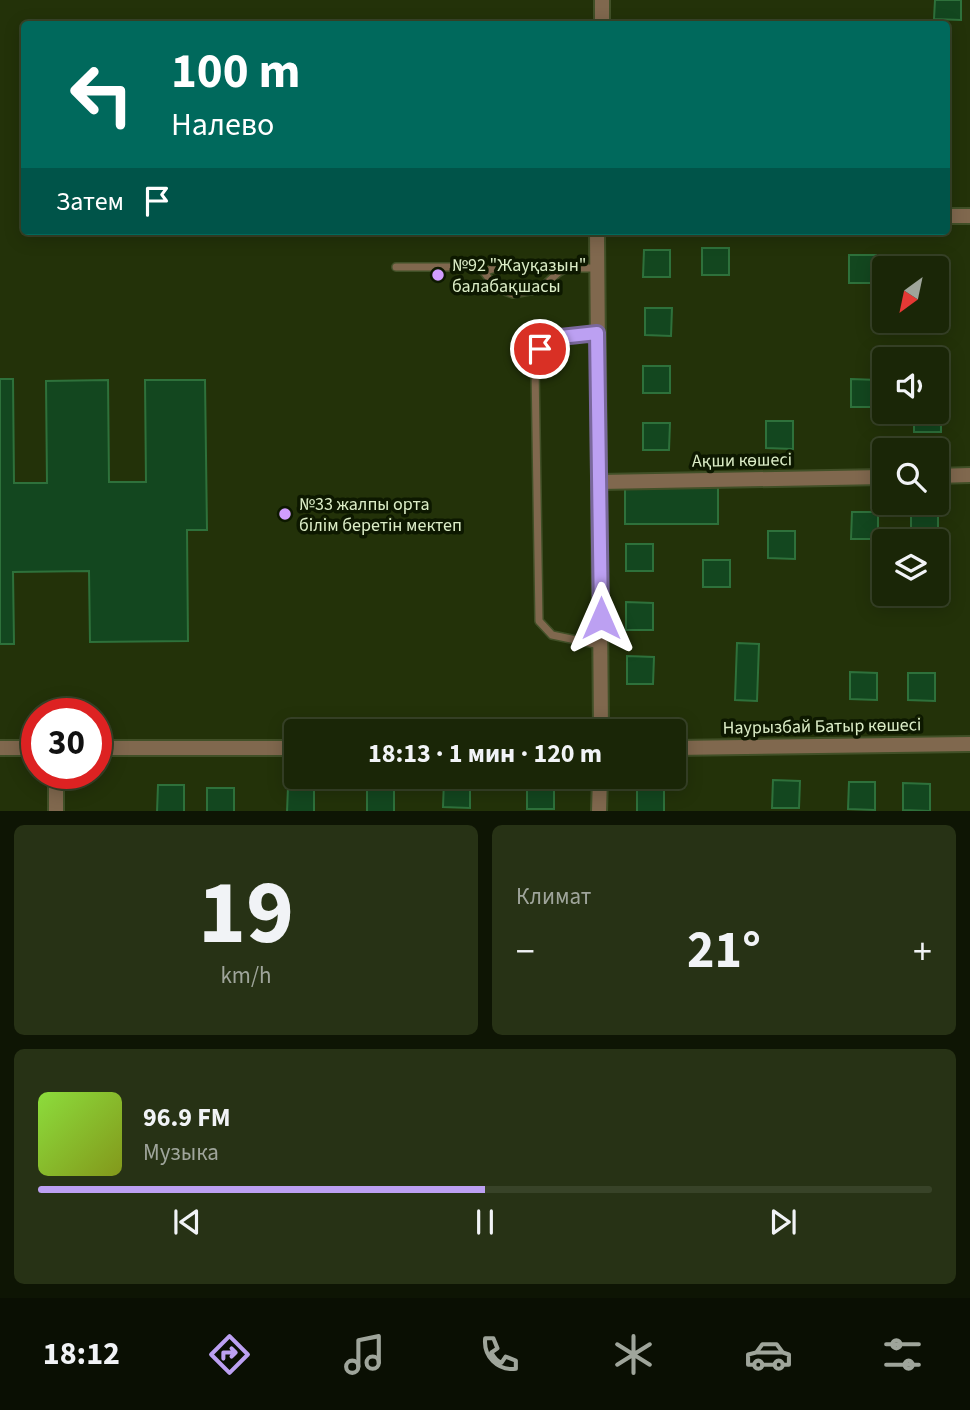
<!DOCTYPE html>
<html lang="ru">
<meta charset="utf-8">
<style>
body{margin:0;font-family:"Source Sans 3",sans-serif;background:#273215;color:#f1f3f6;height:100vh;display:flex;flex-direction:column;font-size:26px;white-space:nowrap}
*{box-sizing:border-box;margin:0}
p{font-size:23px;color:#9fa59b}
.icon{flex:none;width:38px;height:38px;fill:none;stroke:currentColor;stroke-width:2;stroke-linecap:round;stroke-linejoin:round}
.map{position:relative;height:811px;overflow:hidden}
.panel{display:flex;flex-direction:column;gap:14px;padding:14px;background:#0e1504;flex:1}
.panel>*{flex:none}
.banner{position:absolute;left:21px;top:21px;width:929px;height:214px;border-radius:7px;box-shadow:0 4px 18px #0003,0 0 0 2px #384328;background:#00695c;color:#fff;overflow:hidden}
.needle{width:46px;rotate:213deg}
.fabs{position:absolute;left:872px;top:256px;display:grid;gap:14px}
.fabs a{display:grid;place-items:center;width:77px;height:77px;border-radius:7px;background:#1a2607;box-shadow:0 4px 18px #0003,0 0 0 2px #384328;font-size:35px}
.speed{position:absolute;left:21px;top:698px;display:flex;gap:14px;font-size:35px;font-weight:700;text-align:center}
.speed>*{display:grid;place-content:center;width:91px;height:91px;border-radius:50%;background:#1a2607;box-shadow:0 4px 18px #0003,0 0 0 2px #384328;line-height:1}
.speed .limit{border:10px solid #d22;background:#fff;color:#111}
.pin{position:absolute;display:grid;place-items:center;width:60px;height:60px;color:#fff;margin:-30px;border:4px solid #fff;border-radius:50%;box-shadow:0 2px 7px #0007}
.me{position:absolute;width:77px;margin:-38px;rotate:0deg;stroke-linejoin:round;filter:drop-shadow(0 0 5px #0008)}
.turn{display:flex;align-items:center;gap:24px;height:147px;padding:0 35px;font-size:32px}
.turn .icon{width:91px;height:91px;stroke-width:2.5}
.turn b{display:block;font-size:49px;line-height:60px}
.then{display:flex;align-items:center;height:66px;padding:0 35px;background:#0003;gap:14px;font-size:26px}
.big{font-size:52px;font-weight:700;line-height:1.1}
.panel .widget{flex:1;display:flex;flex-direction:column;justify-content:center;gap:10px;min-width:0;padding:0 24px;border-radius:10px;background:#273215}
.panel .dial{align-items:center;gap:0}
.dial b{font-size:91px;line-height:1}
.song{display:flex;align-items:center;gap:21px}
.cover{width:84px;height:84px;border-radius:10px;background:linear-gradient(135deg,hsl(90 70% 55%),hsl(70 70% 35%))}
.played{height:7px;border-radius:4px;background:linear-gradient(90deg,#bca0f2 50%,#384328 50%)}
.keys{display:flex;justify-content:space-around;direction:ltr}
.heat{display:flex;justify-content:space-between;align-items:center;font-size:38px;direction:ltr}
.panel .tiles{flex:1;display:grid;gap:14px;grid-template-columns:1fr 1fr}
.widget:last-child{grid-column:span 2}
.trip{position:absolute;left:284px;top:719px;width:402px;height:70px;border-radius:7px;background:#1a2607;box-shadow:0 4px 18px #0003,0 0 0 2px #384328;font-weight:700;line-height:70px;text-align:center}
.tab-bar{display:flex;height:112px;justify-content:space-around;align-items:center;background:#0a0f03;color:#9fa59b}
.tab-bar .icon{width:49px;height:49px}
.tab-bar .on{color:#bca0f2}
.tab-bar b{font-size:32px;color:#f1f3f6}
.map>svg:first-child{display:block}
.building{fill:#13471f;stroke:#2e713b;stroke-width:2}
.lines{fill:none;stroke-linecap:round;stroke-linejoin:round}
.service-casing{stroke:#415027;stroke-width:10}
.minor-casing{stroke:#415027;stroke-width:18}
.service{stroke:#80684e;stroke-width:7}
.minor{stroke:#80684e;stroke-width:14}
.route-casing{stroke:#7a689d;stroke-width:18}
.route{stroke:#bca0f2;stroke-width:12}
.poi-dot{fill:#d19dfe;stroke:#0d1800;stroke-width:2.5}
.labels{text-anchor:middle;stroke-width:7;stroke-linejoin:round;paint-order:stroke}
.poi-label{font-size:18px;fill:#dcedc7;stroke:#0d1800;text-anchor:start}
.street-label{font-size:18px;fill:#dcedc7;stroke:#0d1800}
</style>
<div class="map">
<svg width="970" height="812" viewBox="0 0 970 812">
<rect width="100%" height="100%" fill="#233209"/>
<g class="building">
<path d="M935,0H961V20L934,19Z"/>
<rect x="766" y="22" width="127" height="2"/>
<rect x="702" y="248" width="27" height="27"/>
<path d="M644,250H670V277H643Z"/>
<rect x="849" y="255" width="27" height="28"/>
<path d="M911,255H938L937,282L936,268H911Z"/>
<path d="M645,308H672L671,336L645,335Z"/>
<rect x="643" y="366" width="27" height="27"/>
<path d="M0,379H13L14,483H47L46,381L108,380L109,482H146L145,380H205L207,530H187L188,641L90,642L89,571L13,572L14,644H0Z"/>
<path d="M851,379L878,380L877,407H851Z"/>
<path d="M936,405H941V432H914V411H936Z"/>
<path d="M766,421H793V449L766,448Z"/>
<path d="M643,423H670L669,450H643Z"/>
<rect x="625" y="486" width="93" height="38"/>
<path d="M852,512H878V539H851Z"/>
<rect x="911" y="513" width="27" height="27"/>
<path d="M768,531H795V559L768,558Z"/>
<rect x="626" y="544" width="27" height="27"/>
<rect x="703" y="560" width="27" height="27"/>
<path d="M626,602L653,603V630H626Z"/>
<path d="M737,643L759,644L757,701L735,700Z"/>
<path d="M627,656L654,657L653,684H627Z"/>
<path d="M850,672L877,673V700L850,699Z"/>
<path d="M908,673H935V701L908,700Z"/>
<path d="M444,780L470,781V808L443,807Z"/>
<path d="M773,780L800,781L799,808H772Z"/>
<rect x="527" y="782" width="27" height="27"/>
<path d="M849,782H875V810L848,809Z"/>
<path d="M903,783L930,784V811L903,810Z"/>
<path d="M158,785H184V812H157Z"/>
<path d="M637,785L664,786V812H637Z"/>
<path d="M288,787H314V812H287Z"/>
<rect x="367" y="787" width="27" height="25"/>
<rect x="207" y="788" width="27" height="24"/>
</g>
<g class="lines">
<g class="service-casing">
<g id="service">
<path d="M396,267H475L484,272L496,288L513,294L540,289L559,272C539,261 505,263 484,272"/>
<path d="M559,272L568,268H596"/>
<path d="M597,333L551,339L540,349L535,367L539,621L552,635L600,645"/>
</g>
</g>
<g class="minor-casing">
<g id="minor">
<path d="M602,24V0"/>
<path d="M947,216H970"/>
<path d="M597,231L601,732"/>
<path d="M936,476L970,475"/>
<path d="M600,482L884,477"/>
<path d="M0,748H37"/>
<path d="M96,748H296"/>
<path d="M674,748L970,744"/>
<path d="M56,774V812"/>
<path d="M599,812L600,777"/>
</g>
</g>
<use href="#service" class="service"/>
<use href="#minor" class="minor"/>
</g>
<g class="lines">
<g class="route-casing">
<path id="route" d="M540,349L551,338L597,333L601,618"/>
</g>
<use href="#route" class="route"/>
</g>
<g class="poi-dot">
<circle cx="438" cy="275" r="7"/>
<circle cx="285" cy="514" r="7"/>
</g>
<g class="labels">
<g class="poi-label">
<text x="452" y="271">№92 "Жауқазын"<tspan x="452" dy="21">балабақшасы</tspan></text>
<text x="299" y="510">№33 жалпы орта<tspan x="299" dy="21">білім беретін мектеп</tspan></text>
</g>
<g class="street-label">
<text transform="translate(742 460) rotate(-1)" y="6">Ақши көшесі</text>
<text transform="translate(822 726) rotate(-1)" y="6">Наурызбай Батыр көшесі</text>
</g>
</g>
</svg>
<div class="fabs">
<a><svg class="needle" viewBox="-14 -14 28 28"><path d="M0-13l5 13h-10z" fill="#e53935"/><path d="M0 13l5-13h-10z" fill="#9fa59b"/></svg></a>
<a><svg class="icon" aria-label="sound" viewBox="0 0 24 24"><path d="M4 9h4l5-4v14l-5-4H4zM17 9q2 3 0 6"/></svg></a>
<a><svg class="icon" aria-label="search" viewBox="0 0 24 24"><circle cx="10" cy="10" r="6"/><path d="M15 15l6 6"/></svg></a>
<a><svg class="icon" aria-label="layers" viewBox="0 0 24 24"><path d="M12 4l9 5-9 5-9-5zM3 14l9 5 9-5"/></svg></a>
</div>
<div class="speed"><div class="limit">30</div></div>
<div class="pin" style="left:540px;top:349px;background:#d93025"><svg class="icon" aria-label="arrive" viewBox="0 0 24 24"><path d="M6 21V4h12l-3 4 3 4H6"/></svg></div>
<svg class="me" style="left:601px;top:618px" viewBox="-20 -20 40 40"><path d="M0-17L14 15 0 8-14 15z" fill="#bca0f2" stroke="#fff" stroke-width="4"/></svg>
<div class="trip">18:13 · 1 мин · 120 m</div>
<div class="banner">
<div class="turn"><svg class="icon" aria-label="left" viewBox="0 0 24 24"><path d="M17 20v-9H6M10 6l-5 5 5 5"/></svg><div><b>100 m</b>Налево</div></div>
<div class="then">Затем<svg class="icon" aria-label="arrive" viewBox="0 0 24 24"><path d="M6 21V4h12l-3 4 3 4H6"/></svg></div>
</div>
</div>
<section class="panel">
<div class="tiles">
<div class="widget dial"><b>19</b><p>km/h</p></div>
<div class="widget"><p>Климат</p>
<div class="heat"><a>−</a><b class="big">21°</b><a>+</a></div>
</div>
<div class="widget">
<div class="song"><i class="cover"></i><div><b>96.9 FM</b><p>Музыка</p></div></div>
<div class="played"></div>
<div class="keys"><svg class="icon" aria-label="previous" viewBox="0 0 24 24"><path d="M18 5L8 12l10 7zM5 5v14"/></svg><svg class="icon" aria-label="pause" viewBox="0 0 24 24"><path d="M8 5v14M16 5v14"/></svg><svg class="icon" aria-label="next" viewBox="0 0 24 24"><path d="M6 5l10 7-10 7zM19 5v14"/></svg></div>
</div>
</div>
</section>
<nav class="tab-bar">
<b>18:12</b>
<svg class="icon on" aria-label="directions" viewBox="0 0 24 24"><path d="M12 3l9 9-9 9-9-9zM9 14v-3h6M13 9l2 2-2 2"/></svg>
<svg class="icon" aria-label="music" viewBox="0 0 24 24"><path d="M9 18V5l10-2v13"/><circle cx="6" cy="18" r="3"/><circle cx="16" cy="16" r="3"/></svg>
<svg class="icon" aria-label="phone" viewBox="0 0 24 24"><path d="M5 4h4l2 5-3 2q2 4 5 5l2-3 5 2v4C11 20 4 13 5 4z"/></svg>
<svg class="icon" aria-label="climate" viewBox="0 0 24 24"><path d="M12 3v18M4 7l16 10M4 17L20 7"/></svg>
<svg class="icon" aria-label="car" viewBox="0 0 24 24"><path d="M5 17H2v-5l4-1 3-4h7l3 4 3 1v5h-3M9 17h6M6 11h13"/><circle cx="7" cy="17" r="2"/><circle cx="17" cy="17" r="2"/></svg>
<svg class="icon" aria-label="filters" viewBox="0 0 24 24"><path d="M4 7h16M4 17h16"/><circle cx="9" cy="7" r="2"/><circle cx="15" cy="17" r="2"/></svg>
</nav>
